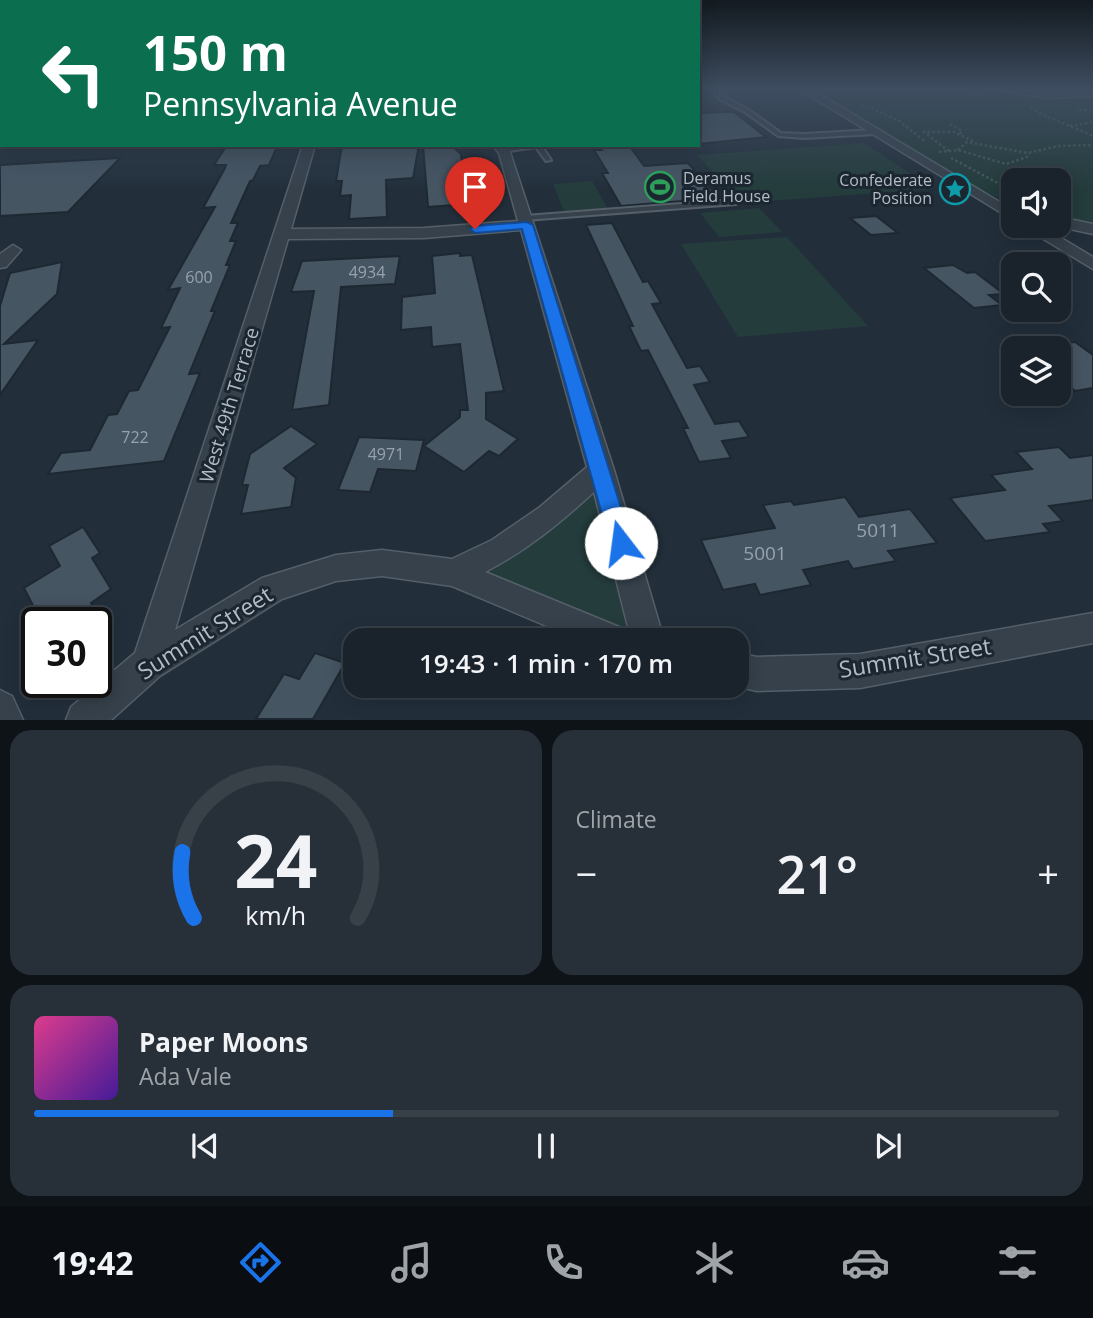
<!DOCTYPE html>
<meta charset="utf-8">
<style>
body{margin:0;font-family:"Open Sans",sans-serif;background:#272f38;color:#f1f3f6;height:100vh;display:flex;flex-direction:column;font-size:26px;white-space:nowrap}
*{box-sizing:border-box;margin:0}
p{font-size:23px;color:#9fa4a9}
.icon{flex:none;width:38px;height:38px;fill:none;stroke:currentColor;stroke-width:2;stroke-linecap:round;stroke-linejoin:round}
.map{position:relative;height:720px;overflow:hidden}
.side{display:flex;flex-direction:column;gap:10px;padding:10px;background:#0e1318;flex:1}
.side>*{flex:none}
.banner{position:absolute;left:0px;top:0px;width:700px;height:147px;box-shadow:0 4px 18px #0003,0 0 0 2px #384048;background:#0b6e4f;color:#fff;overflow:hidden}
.buttons{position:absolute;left:1001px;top:168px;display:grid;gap:14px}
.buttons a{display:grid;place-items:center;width:70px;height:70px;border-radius:14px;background:#1a232c;box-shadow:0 4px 18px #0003,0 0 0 2px #384048;font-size:35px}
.speed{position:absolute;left:21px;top:607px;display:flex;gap:14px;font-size:35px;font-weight:700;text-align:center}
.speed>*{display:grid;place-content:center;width:91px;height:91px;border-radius:50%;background:#1a232c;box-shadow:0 4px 18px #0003,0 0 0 2px #384048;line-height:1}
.speed .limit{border:4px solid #111;border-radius:10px;background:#fff;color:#111}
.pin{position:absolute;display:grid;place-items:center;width:60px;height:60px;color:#fff;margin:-72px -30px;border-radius:50% 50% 50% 0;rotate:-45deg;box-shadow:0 0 7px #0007}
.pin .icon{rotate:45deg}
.me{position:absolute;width:77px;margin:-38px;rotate:345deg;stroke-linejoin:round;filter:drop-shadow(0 0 5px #0008)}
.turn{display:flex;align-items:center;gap:24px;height:147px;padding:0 28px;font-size:32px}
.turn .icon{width:91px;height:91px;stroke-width:2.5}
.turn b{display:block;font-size:49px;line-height:60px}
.big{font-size:52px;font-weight:600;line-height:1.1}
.side .widget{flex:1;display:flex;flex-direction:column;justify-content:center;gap:10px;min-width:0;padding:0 24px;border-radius:21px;background:#272f38}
.side .dial{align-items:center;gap:0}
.dial svg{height:182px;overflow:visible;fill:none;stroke:#384048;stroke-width:7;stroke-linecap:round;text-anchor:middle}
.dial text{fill:#f1f3f6;stroke:none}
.song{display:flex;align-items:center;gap:21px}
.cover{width:84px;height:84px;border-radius:10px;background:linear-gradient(135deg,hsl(330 70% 55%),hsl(260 70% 35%))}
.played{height:7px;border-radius:4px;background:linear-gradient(90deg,#1a73e8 35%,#384048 35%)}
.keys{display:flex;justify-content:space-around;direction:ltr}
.heat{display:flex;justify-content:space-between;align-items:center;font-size:38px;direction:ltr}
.side .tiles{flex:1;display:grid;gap:10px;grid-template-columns:1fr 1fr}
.widget:last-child{grid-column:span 2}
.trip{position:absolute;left:343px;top:628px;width:406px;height:70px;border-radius:21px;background:#1a232c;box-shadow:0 4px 18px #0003,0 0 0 2px #384048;font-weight:600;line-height:70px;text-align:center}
.tab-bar{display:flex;height:112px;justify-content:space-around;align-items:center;background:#0a0e12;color:#9fa4a9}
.tab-bar .icon{width:49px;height:49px}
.tab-bar .active{color:#1a73e8}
.tab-bar b{font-size:32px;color:#f1f3f6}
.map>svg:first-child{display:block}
.green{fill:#243c3c}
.building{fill:#465562;stroke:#1d2832;stroke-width:2}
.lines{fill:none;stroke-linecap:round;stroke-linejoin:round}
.lane-casing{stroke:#545f69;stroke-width:4}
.street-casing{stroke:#545f69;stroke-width:3}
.secondary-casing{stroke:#545f69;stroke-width:3}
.path{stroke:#425859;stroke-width:2.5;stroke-dasharray:2.5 2.5;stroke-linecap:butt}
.lane{fill:#36414b;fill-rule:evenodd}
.street{fill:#36414b;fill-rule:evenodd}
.secondary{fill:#44505e;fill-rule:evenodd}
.route{fill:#1a73e8;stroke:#114b97;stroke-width:2}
.labels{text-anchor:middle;stroke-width:6;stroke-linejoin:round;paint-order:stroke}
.far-poi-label{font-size:16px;fill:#b1bcc7;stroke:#1b2630;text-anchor:start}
.number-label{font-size:16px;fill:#96a2ae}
.street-label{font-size:19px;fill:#b1bcc7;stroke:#1b2630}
.near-number-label{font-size:19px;fill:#96a2ae}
.near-street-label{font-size:23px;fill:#b1bcc7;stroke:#1b2630}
</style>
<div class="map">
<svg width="1093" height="720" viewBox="0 0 1093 720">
<rect width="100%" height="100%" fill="#222f3b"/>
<g class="green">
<path d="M813,89H1093V226L1059,218V180H1013V204L981,190Z"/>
<path d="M864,143L934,189L741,203L697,155Z"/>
<path d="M592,181L608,209L565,213L553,184Z"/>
<path d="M759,208L782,232L719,237L700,213Z"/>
<path d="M787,237L868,326L738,337L681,244Z"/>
<path d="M589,490L600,492L635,635L488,578L482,571Z"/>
</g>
<g class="building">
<path d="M728,112H734L766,137L698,144V113Z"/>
<path d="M227,145H253V148L277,147L269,165L260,166L253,180L250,181L231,223H238L230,241H236L226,265H230L211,311H215L189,374L200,373L164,461L48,474L61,453L90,450L108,415L117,414L129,391L138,390L170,327L161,328L180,288L168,290L215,207L203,208L225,168L226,165H214Z"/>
<path d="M342,145H419L413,178L386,180L387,217L349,219L351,195L340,196L342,181H336Z"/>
<path d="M423,145H451L461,154L467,204L428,207Z"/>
<path d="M599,145H629L644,166L688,163L720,198L621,206L602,173H608L594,150H602Z"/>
<path d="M120,158L68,212L0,216V165Z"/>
<path d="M876,216L898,233L871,235L850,218Z"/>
<path d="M612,223L643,282L648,281L661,303L652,304L687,368L700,366L710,382L694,385L715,424L739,421L749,437L722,441L731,458L699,462L683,428H688L648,350L641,351L629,326H633L586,225Z"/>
<path d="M460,253V256L472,255L504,391L486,393V419L518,439L499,456L489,451L464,472L424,446L460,417V410H468L460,344L432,347L431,327L401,330L402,297L435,293L432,256Z"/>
<path d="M400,256L395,284L341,287L329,405L292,410L314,291L291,292L302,261Z"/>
<path d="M62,262L57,294L4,344L38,340L0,395V306L10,273Z"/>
<path d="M953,265L967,273L975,272L1004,294L989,295L1002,305L974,308L924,268Z"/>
<path d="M1075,342L1093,355V388L1075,391L1059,377V344Z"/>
<path d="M291,426L317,444L284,468L296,478L291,507L241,514L248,485H242L250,454Z"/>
<path d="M359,437L424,440L416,471L378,469L370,492L338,490Z"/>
<path d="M1059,447L1070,458L1093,455V500L1049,506L1063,521L1043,524L1050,532L985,541L950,498L1005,490L991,475L1032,469L1016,452Z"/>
<path d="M845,497L859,517L910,509L937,543L888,551L896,561L853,569L848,561L803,570L811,585L760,595L755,584L723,590L701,540L775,528L763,505L791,501L794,505Z"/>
<path d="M83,527L100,553L92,558L111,589L91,603L94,608L71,623H42L24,588L60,566L49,546Z"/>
<path d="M315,653L345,663L313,719H256L284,674L299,679Z"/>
</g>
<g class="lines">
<g class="lane-casing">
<g id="lane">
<path d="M721,89H729L720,93L722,96L749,110L781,133L804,134L875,130L878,132L875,134L804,138L778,136L745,112L718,98L715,92Z"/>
<path d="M523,145H541L551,160L546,161L536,147L503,152L500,150Z"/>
<path d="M733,200H736V204L525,220L521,218L525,216Z"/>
</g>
</g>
<g class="street-casing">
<g id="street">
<path d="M799,89H811L1013,210V220Z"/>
<path d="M990,89L1048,92L1093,90V96L1048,98Z"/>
<path d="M303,145H315L291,229L424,228L518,221L499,153L492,145H505L509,149L614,470L664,640H580L452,586L382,576L336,581L282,599L160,676L111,720H66L71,707L135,653ZM521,230L587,467L540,507L492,540L452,559L382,550L336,555L262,578L175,630L288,239L424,238ZM594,492L629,631L485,572C526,551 560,523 594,492Z"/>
<path d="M1059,217L1093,224V234L1056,226H1059Z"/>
<path d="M1022,226H1041L1093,257V269Z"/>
<path d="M13,245L21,250L6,267L0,268V254Z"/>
<path d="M1093,613V643L860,688L757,691L735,686L737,653L757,657L860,654Z"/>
<path d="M0,690L12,696L23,720H0Z"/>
</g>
</g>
<g class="secondary-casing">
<rect id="secondary" x="0" y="97" width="2" height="8"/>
</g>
<g class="path">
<path d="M951,89L984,97"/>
<path d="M862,104L899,121L926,142"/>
<path d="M1031,107L1041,114L1093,136"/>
<path d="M1079,110H1093"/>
<path d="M950,124L962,131L960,134"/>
<path d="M1070,126L1093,122"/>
<path d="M958,150L967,142L1028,153L1058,146L1093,145"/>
<path d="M949,151L924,132H954L973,141"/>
<path d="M939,152L958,150L1006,164L1027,157L1028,153"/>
<path d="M951,158L1013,191"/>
</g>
<use href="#lane" class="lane"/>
<use href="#street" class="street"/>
<use href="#secondary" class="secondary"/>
</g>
<linearGradient id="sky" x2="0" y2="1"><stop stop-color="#131a20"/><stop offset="0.47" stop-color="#3e4d60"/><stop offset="1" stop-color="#3e4d60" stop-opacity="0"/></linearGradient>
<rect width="1093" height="190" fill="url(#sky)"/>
<path class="route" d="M527,222L533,225L632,543L629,550L621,552L613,550L610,543L522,229L475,233L470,229L475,226Z"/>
<defs>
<g id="stadium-ring" transform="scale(1.575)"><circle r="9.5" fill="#1b2630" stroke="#2e9e5b" stroke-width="1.5"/><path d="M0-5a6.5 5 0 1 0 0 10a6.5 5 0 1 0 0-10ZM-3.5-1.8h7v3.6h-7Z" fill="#2e9e5b"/></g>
<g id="sight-ring" transform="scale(1.575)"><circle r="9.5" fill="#1b2630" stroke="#0f9aa8" stroke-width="1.5"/><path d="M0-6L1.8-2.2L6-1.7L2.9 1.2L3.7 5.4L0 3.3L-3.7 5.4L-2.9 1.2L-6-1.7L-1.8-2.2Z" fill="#0f9aa8"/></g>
</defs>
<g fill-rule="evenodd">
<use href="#stadium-ring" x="660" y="187"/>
<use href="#sight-ring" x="955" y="189"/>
</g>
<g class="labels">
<g class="far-poi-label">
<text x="683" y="184">Deramus<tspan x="683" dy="18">Field House</tspan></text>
<text x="932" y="186" text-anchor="end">Confederate<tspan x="932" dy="18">Position</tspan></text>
</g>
<g class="number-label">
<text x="367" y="278">4934</text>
<text x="199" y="283">600</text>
<text x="135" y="443">722</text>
<text x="386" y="460">4971</text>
</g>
<g class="street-label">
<text transform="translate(229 405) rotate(-73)" y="7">West 49th Terrace</text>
</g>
<g class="near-number-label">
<text x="878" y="537">5011</text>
<text x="765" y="560">5001</text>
</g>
<g class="near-street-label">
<text transform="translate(205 633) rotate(-32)" y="8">Summit Street</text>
<text transform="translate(915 658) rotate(-9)" y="8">Summit Street</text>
</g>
</g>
</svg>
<div class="buttons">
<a><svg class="icon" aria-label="sound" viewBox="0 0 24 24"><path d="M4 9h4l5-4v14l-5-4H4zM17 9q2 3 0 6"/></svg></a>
<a><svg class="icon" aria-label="search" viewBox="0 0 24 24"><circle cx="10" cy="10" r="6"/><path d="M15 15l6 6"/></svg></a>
<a><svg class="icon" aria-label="layers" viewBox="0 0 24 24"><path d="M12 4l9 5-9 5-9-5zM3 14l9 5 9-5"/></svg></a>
</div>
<div class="speed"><div class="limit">30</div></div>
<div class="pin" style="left:475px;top:229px;background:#d93025"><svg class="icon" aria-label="arrive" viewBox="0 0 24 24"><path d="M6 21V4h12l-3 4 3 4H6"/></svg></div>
<svg class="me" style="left:621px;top:543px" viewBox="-20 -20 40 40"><circle r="19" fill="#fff"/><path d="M0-13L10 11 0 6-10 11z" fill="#1a73e8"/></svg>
<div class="trip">19:43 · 1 min · 170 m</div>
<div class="banner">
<div class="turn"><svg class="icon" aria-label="left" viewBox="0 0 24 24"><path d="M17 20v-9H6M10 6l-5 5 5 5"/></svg><div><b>150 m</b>Pennsylvania Avenue</div></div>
</div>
</div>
<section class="side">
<div class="tiles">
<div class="widget dial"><svg viewBox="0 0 100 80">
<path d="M14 69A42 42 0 1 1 86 69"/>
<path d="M14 69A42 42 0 0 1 9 40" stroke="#1a73e8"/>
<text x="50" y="56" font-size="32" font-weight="700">24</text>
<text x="50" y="72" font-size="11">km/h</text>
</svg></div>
<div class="widget"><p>Climate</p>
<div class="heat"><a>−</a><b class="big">21°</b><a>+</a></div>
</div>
<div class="widget">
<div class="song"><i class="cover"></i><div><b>Paper Moons</b><p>Ada Vale</p></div></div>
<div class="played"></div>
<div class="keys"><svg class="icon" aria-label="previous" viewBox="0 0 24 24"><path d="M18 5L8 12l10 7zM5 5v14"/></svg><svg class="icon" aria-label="pause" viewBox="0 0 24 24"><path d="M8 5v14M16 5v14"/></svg><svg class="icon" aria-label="next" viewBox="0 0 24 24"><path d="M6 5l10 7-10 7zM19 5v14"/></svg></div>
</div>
</div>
</section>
<nav class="tab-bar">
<b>19:42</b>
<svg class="icon active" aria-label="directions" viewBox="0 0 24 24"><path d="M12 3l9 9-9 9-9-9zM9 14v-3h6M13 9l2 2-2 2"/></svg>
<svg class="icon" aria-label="music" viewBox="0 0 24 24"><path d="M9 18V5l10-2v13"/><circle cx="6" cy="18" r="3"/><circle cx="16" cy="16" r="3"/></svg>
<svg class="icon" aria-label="phone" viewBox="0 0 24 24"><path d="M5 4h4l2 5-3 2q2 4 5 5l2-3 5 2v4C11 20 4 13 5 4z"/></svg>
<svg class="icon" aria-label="climate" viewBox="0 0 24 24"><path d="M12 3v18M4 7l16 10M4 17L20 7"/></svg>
<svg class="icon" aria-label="car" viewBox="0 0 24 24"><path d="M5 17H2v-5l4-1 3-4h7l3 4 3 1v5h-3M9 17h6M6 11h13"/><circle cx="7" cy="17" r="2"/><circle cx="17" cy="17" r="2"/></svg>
<svg class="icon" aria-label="filters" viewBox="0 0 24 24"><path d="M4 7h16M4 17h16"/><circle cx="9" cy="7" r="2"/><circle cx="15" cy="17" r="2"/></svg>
</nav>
